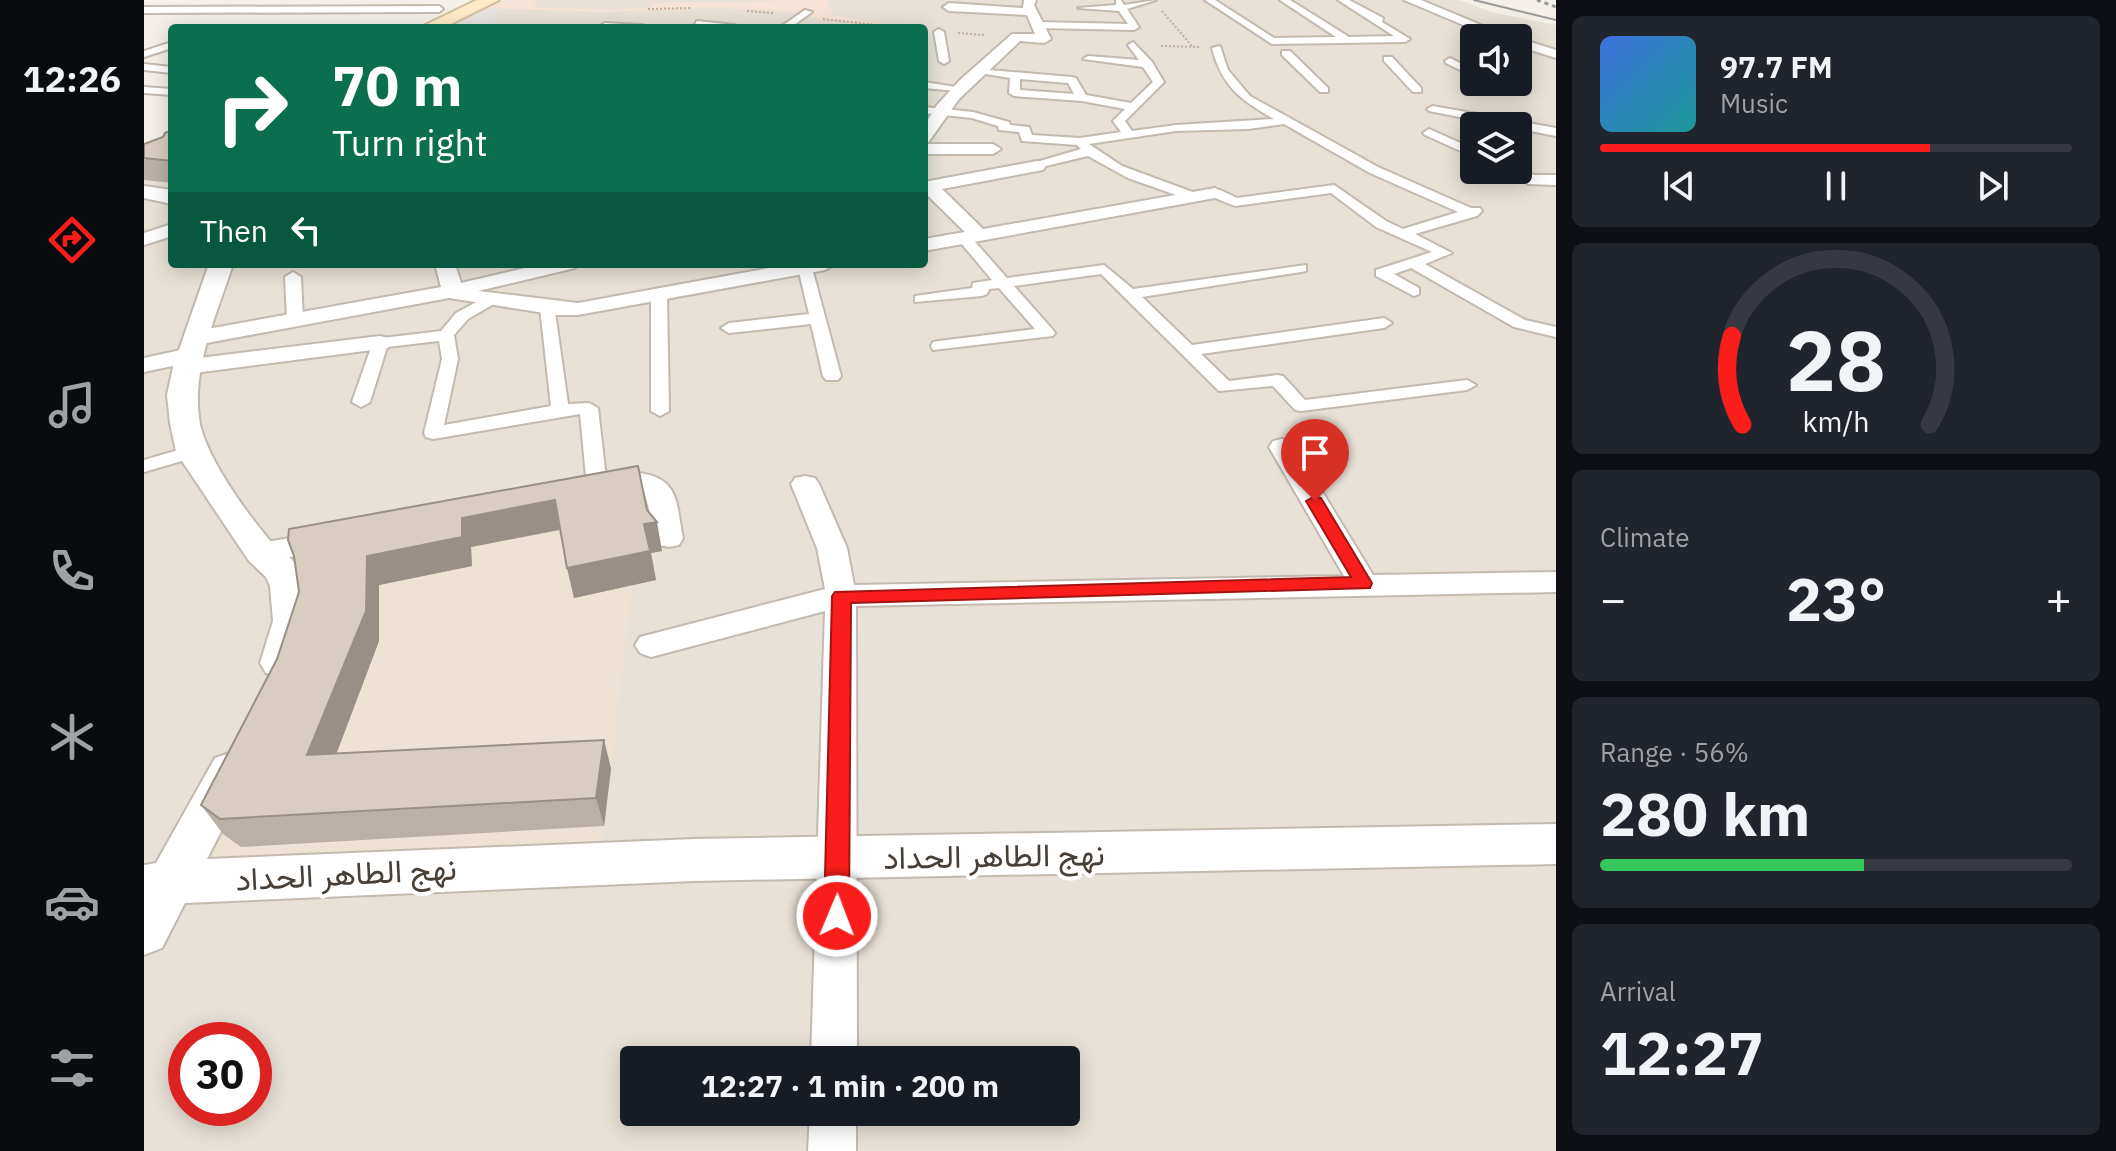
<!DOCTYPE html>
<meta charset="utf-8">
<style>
body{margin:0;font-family:"IBM Plex Sans",Vazirmatn,sans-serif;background:#20242c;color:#f1f3f6;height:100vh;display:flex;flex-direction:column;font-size:30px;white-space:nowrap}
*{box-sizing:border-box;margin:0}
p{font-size:26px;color:#9ea1a6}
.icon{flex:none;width:44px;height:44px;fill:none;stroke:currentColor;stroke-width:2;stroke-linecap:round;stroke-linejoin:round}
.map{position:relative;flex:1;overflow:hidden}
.sheet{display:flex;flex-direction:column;gap:16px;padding:16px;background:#0d0f14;width:560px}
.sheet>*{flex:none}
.top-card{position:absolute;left:24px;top:24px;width:760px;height:244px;border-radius:8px;box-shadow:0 4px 20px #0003;background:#0b6e4f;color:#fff;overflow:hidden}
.fabs{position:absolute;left:1316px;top:24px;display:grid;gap:16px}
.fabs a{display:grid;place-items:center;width:72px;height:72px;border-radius:8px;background:#171b24;box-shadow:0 4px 20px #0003;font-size:40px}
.speed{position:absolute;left:24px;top:1022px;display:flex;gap:16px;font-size:40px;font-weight:700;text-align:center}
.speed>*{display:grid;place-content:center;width:104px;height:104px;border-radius:50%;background:#171b24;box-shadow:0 4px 20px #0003;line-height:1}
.speed .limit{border:12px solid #d22;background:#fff;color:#111}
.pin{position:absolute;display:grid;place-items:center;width:68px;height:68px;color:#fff;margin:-82px -34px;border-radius:50% 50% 50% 0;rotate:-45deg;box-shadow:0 0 8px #0007}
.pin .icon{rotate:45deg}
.me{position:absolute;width:88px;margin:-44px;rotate:1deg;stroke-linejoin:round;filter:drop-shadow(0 0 6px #0008)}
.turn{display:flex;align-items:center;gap:28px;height:168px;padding:0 32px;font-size:36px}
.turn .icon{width:104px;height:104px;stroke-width:2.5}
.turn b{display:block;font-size:56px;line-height:68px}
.then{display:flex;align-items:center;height:76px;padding:0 32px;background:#0003;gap:16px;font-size:30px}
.big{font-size:60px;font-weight:700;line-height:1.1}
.sheet .widget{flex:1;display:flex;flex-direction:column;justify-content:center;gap:12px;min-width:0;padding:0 28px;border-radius:12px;background:#20242c}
.sheet .dial{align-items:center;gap:0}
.dial svg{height:208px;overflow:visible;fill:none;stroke:#363941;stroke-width:7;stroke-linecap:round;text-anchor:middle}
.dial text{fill:#f1f3f6;stroke:none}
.song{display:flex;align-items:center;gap:24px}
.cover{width:96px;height:96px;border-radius:12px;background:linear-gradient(135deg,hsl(220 70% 55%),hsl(180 70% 35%))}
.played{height:8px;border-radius:4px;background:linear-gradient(90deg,#f91e1b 70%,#363941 70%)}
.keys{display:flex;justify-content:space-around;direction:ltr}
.heat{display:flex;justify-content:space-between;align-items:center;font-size:44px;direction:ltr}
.charge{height:12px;border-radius:6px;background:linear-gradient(90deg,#34c759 56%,#363941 0)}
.trip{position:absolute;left:476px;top:1046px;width:460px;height:80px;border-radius:8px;background:#171b24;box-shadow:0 4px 20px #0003;font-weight:700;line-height:80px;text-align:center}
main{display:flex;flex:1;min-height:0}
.dock{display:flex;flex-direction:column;width:144px;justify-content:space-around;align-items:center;background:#090b0e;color:#9ea1a6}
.dock .icon{width:56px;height:56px}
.dock .current{color:#f91e1b}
.dock b{font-size:36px;color:#f1f3f6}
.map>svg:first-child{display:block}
.residential{fill:#e8e1d7;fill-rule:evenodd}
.commercial{fill:#f6e3d5}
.education{fill:#ede2d3}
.parking{fill:#e6e3e1}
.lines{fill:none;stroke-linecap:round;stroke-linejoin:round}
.pedestrian-casing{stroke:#c3b9af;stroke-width:4}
.minor-casing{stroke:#c3b9af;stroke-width:4}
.tertiary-casing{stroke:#c3b9af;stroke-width:4}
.secondary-casing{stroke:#d7bf9b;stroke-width:4}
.path{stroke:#c2b09d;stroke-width:2;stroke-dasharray:2 2;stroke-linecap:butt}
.pedestrian{fill:#fff;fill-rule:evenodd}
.minor{fill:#fff;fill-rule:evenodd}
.tertiary{fill:#fff;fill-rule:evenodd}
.secondary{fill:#feeac9;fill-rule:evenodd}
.tram{stroke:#989898;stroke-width:2}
.rail{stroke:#989898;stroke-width:3;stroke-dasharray:4 4;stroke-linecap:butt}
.wall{fill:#bbb0a6}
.shaded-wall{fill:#989087}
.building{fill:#d9cdc1;stroke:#989087;stroke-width:2}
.route{fill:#f91e1b;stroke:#a21412;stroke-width:2}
.labels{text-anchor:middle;stroke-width:8;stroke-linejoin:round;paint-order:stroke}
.near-street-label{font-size:32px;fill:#483f37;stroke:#fff}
</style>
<main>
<nav class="dock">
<b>12:26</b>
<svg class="icon current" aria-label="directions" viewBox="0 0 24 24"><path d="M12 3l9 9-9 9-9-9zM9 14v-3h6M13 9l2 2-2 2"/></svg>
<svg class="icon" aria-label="music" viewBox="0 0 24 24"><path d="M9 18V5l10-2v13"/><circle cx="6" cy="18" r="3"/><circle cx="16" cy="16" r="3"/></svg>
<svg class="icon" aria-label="phone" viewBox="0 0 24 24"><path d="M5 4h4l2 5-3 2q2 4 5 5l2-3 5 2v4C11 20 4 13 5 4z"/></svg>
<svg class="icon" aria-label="climate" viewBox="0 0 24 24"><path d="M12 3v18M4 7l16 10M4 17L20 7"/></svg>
<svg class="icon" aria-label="car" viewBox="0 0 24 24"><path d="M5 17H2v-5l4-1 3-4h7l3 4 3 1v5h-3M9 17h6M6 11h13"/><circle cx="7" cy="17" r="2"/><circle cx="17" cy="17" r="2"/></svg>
<svg class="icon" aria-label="filters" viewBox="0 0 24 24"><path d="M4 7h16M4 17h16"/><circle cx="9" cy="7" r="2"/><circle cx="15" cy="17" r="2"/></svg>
</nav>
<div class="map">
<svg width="1412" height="1151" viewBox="0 0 1412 1151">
<rect width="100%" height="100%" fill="#f4f0e9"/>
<path class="residential" d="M372,0H1315L1351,13L1412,25V1151H0V164L28,151V264H780V28H295L347,2ZM1330,38H1374V82H1330ZM1330,126H1374V170H1330ZM42,1040H110V1108H42ZM490,1060H922V1112H490Z"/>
<path class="commercial" d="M384,0H393L389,7L463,10L507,8L509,3L683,0L689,15L761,28L714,25L630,10L570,8L459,12L333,8L348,3Z"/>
<path class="education" d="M500,486L518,551L505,554L512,580L488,586L457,854L53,863L153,645L160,551Z"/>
<path class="parking" d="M329,8L356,9L346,28H295Z"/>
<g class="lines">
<g class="pedestrian-casing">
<g id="pedestrian">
<path d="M972,0H977L980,5L1012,0L983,9L995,27L990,30L894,28L889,25L894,22L984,24L975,11L934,8L972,5Z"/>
<path d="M1061,0H1071L1130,38L1192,37L1136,0H1146L1205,37L1250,36L1194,0H1205L1239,18L1238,22L1266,39L1261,42L1128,44Z"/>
<path d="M0,7L295,6L299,9L295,12L0,13Z"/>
<path d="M661,10L668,12L646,28H635Z"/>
<path d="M553,21L591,25L596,28L550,26Z"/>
<path d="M461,23L498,25L503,28H452Z"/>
<path d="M795,29L800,32L805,61L800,64L795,61L790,32Z"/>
<path d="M28,42V48L0,57V51Z"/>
<path d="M989,42L1008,62L1020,82L981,121L988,131L1032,125L1130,119C1097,100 1078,87 1068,48L1076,46L1084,70L1106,96L1234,167L1327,208H1336L1338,211L1333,216L1271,234L1308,253L1281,264L1381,320L1412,327V337L1370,327L1267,268L1250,274L1275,288V294L1270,296L1232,276V270L1288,252L1232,227L1187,193L1091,206L1066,196V190H1076L1093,198L1190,185L1242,221L1259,229L1314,212L1226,173L1140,124L1104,129L1032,131L945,144L978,166L1054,194V200L1049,201L984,178L944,156L889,169V163L937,149L933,145L878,141L875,132L855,130L854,126L828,118L780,113V107L829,112L865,122L866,125L885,127L888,135L936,138L977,132L969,121L981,109L938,101L870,96L865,93L866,78L829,72L834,69L928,77L932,78L942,95L987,103L1009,82L999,67L939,59L944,56L995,60L984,45ZM876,79L924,83L930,94L876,90Z"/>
<path d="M1138,51H1146L1184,88V92H1176L1138,55Z"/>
<path d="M1240,57H1248L1277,88V92H1269L1240,61Z"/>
<path d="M1306,58L1330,70V77L1302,63L1301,61Z"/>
<path d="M0,64L28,67V73L0,70Z"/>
<path d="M780,82L818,88L813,91L780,88Z"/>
<path d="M1341,82H1354L1369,92L1360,94Z"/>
<path d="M0,87L28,89V95L0,93Z"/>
<path d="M1289,106L1412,128V136L1285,111L1283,109Z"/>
<path d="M1285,129L1330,149V157L1281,135L1279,133Z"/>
<path d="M1374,168L1395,177L1396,180L1385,183L1362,170Z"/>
<path d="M819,233L824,234L863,278L960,265L989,289L1162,265V271L1157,272L998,297L1048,345L1240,318L1248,323L1240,328L1057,354L1085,381L1133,375L1139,376L1161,400L1323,380L1332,385L1323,390L1157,411L1151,410L1129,386L1075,391L957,274L870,286L909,330L911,333L909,336L789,350L787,346L789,342L795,341L891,329L855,288L845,289L843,294L838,296L771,302V296L828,288L829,283L848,280L812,237Z"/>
<path d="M656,265H666L668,268L697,376L694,380H682L679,376L667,324L585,333L577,328L585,323L665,314L654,268Z"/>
<path d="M149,272L157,277L159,320L151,325L143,320L141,277Z"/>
<path d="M515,288L523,293L525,411L516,416L507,411V293Z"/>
<path d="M347,294L353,296V302L324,319L310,335L314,359L300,425L407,406L396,308L404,303L410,305L424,404L445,403L454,408L463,487L460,491H446L443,487L436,414L289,439L282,437L280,433L298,359L295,341L243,347L226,402L217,407L208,402L230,339L297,331L312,313Z"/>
<path d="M48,446L58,452L55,456L0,472V460Z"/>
</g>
</g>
<g class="minor-casing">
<g id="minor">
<path d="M880,0H892L890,5L907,39L900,43L876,41L815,99L783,144H849L857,149L849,154H780V126L793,105L816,80L868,34H891L883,15L805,11L799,7L805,3L879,8Z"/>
<path d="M1260,0H1277L1368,38H1350Z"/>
<path d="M1374,38L1412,50V58L1374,46Z"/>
<path d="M893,161L902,166L899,170L798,189L839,229L1071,188L1080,193L1071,198L780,251V239L821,232L780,192V182Z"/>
<path d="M1390,175H1412V185L1384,184L1381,180Z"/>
<path d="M28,224V236L0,245V233Z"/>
<path d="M291,264H311L317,283L398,264H434L431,268L334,291L434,303L647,264H691L681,270L434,315H413L305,298L52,345L41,338L52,331L297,287Z"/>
<path d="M236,336L244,338L247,343L244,348L43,374L35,372L33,365L0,372V358L46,348L54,350L58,355L55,358Z"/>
<path d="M1138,439L1147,441L1151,447L1229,575L1412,572V592L712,606L713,1060H667L681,611L507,657L496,653L491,645L496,637L681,589L673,548L647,484L651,478L661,476L671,478L675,484L703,548L710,585L1200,576L1125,447L1129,441Z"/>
<path d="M495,473C536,478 532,504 539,538L535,545L525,547L515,545L500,491L457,495L447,493L443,487L447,481Z"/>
<path d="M186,531L196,533L200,540L196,547L117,563L107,560L102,553L107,546L117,543Z"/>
<path d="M666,1112H712V1151H664Z"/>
</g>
</g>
<g class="tertiary-casing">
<g id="tertiary">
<path d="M0,186L28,190V204L0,198Z"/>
<path d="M65,264H89C73,314 46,371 56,424C64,460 103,514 128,543C135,551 145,555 151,563C175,592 167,643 150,673L136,678L122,673L116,663L129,621L126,586L122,577L105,561L32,452L26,423L23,395L29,367Z"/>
<path d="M86,753L101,758L108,771L63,859L550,839L1412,824V864L550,881L41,903L18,948L0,955V865L12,863L71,758Z"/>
</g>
</g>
<g class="secondary-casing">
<path id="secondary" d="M333,0H355L299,28H275Z"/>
</g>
<g class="path">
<path d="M504,9L546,8"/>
<path d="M603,11L629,13"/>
<path d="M1018,11L1048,46"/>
<path d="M679,19L760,28"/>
<path d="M814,33L840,35"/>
<path d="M1017,46L1055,47"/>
</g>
<use href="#pedestrian" class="pedestrian"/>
<use href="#minor" class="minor"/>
<use href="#tertiary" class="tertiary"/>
<use href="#secondary" class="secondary"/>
<path class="tram" d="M1330,0L1412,20"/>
<path class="rail" d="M1393,0L1412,7"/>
</g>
<g class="wall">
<path d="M28,130V183L0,180V144L19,137Z"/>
<path d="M503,510L518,551L507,553L512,580L430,598L416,530L327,547L328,566L235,585V641L192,754L460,740L467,769L460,826L97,847L79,834L57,805L133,659L155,592L150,556Z"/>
</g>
<g class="shaded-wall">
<path d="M411,500L419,529L327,547L328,566L235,585V641L181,784L163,755L223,556L318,518Z"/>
<path d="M513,522L518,551L507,553L512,580L430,598L423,568L500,524Z"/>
<path d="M460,740L467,769L460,826L452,798Z"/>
</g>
<g class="building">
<path d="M28,130V161L0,158V144L19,137L21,133Z"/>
<path d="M494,466L503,510L513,522L500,524L506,551L423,568L411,500L318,518V537L223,556L222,611L163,755L460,740L452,798L76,819L57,805L133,659L155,592L150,556L144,540L145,529Z"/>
</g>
<path class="route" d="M1171,496L1177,498L1228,583L1226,588L707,603L705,916L702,924L693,928L684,924L680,916L688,596L691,592L1207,577L1162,501Z"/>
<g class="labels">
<g class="near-street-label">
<text transform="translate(850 856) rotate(-1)" y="11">نهج الطاهر الحداد</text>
<text transform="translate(202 874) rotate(-3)" y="11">نهج الطاهر الحداد</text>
</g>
</g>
</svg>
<div class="fabs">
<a><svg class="icon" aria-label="sound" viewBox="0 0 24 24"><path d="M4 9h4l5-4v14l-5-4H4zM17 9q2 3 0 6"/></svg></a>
<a><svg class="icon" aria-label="layers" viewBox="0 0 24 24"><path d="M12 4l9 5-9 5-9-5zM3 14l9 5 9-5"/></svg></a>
</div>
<div class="speed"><div class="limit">30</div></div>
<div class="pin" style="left:1171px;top:501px;background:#d93025"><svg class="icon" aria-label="arrive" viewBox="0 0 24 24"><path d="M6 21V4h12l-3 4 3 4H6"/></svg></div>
<svg class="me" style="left:693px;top:916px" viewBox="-20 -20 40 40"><circle r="17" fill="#f91e1b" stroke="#fff" stroke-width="3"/><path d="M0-11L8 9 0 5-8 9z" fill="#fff"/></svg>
<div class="trip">12:27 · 1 min · 200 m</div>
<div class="top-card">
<div class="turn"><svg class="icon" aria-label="right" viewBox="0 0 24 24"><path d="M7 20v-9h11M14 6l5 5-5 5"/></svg><div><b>70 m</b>Turn right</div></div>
<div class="then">Then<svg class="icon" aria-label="left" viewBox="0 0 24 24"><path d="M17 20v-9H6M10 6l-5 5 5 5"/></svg></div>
</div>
</div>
<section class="sheet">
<div class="widget">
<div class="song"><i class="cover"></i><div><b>97.7 FM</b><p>Music</p></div></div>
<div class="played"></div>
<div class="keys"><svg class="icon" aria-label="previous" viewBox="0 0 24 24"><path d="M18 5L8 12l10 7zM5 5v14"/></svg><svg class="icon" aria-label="pause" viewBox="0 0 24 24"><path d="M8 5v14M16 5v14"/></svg><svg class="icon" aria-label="next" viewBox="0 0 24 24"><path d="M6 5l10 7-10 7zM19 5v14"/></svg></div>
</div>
<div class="widget dial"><svg viewBox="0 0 100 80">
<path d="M14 69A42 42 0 1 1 86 69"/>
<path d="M14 69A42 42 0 0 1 10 35" stroke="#f91e1b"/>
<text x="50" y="56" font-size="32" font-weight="700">28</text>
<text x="50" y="72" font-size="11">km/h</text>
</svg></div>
<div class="widget"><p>Climate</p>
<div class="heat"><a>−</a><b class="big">23°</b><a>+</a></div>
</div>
<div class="widget"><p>Range · 56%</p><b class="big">280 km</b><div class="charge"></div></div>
<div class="widget"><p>Arrival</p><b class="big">12:27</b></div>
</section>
</main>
